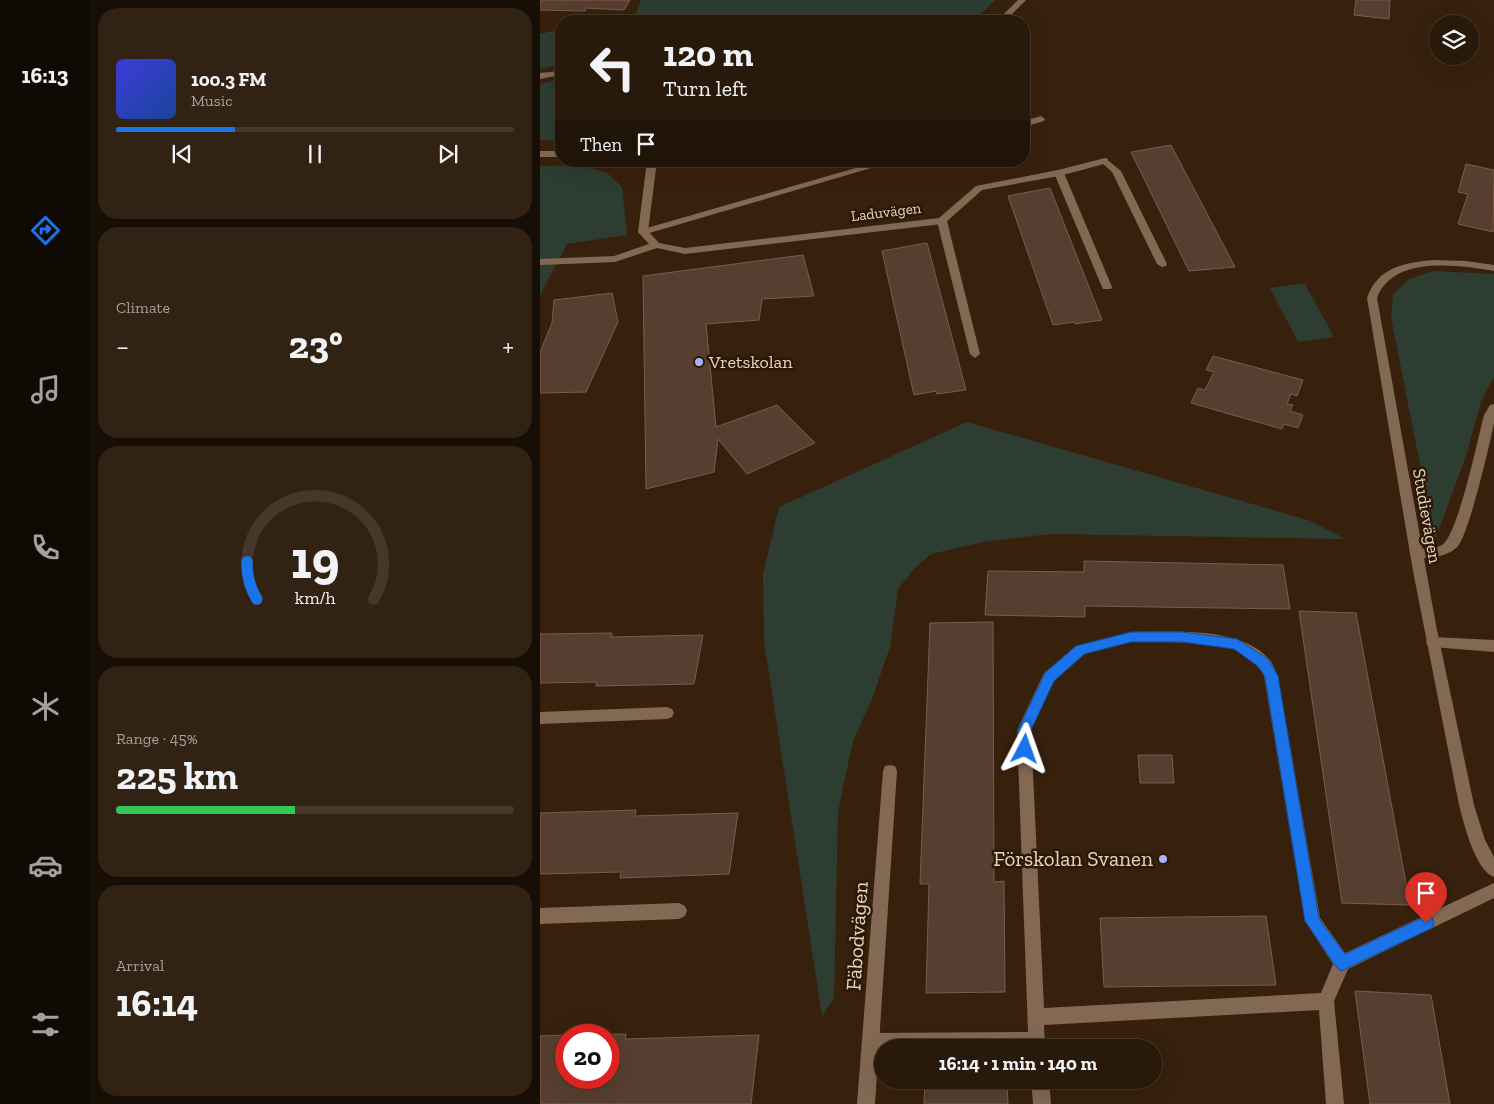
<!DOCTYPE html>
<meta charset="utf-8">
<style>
body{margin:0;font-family:"Zilla Slab",serif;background:#312213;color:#f1f3f6;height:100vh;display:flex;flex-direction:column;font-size:19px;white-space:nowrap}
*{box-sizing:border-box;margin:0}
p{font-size:16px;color:#a5a09c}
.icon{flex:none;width:28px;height:28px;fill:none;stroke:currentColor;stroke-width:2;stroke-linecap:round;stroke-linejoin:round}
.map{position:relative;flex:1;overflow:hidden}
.drawer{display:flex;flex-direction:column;gap:8px;padding:8px;background:#170e06;width:450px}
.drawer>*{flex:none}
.top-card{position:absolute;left:15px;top:15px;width:475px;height:152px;border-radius:20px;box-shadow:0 5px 20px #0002,0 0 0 1px #45382b;background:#29190a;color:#f1f3f6;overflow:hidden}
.buttons{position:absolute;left:889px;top:15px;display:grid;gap:10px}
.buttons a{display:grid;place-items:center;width:50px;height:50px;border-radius:50%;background:#29190a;box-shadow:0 5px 20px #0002,0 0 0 1px #45382b;font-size:25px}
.speed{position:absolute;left:15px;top:1024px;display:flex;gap:10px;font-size:25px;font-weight:700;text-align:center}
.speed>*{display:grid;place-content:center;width:65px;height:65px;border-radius:50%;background:#29190a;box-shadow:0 5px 20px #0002,0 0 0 1px #45382b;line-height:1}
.speed .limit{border:8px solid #d22;background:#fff;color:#111}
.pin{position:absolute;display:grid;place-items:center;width:42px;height:42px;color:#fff;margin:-51px -21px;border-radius:50% 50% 50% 0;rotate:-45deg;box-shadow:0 0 5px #0007}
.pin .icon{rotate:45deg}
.me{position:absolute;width:55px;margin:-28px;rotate:4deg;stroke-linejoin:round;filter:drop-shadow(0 0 4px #0008)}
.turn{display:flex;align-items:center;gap:18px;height:105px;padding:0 25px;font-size:22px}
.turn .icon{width:65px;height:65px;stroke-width:2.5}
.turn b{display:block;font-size:35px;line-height:42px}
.then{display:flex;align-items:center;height:48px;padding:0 25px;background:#0003;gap:10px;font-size:19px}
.big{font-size:38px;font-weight:700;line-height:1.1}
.drawer .widget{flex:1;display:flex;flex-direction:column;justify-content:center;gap:8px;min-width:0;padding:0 18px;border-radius:20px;background:#312213}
.drawer .dial{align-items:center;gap:0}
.dial svg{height:130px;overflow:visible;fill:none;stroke:#45382b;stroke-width:7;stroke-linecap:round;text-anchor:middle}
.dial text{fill:#f1f3f6;stroke:none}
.song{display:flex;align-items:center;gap:15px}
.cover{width:60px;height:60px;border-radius:8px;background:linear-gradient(135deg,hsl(240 70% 55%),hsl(220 70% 35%))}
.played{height:5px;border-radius:2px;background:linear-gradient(90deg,#1a73e8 30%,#45382b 30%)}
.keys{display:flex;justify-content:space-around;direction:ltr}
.heat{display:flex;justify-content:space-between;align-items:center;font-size:28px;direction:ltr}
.charge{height:8px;border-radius:4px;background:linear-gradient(90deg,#34c759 45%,#45382b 0)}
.trip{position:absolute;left:334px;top:1039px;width:288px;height:50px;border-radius:25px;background:#29190a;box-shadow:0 5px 20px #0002,0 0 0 1px #45382b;font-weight:700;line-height:50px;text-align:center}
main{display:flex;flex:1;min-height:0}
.dock{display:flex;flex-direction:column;width:90px;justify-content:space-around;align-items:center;background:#100a04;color:#a5a09c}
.dock .icon{width:35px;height:35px}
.dock .on{color:#1a73e8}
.dock b{font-size:22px;color:#f1f3f6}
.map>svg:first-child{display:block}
.green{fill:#2d3d31}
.building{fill:#563f30;stroke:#7a5d4b}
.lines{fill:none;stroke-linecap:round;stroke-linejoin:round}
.service{fill:#836953;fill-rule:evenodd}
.pedestrian{fill:#836953;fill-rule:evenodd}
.minor{fill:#836953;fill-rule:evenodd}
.tertiary{fill:#836953;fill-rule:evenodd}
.route{fill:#1a73e8;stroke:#114b97}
.poi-dot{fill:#a7b1fc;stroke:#2d1804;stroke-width:2}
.labels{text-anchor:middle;stroke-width:5;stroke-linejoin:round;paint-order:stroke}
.far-street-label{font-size:15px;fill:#e3d4c8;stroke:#2d1804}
.poi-label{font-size:18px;fill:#e3d4c8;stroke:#2d1804;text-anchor:start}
.street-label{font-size:18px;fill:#e3d4c8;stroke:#2d1804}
.near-poi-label{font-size:21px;fill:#e3d4c8;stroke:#2d1804;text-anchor:end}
.near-street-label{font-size:21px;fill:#e3d4c8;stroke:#2d1804}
</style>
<main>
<nav class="dock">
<b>16:13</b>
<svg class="icon on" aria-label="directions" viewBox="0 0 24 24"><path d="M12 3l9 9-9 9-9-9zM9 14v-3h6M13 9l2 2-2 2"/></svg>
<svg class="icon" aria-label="music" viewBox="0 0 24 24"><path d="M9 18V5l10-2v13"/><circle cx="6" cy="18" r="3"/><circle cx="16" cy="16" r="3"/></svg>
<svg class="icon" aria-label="phone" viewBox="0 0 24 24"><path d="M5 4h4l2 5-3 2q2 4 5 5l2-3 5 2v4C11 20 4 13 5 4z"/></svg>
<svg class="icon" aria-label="climate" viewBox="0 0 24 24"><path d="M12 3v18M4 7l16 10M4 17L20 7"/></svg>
<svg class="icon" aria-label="car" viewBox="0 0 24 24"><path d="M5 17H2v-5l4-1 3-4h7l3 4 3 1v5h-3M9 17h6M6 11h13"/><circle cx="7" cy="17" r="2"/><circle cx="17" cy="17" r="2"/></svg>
<svg class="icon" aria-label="filters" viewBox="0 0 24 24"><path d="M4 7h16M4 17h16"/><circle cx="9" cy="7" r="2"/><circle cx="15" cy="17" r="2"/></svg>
</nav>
<section class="drawer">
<div class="widget">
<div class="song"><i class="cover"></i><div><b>100.3 FM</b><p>Music</p></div></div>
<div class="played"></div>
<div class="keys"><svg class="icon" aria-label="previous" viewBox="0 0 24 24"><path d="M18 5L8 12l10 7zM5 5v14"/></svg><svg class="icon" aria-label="pause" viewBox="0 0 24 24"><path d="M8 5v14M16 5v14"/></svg><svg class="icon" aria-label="next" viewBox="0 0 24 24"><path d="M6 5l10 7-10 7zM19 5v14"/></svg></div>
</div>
<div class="widget"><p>Climate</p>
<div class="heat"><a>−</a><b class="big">23°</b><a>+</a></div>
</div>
<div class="widget dial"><svg viewBox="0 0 100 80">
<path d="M14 69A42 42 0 1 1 86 69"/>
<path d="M14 69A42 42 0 0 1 8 46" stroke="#1a73e8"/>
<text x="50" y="56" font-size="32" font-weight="700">19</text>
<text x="50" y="72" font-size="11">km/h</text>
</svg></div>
<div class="widget"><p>Range · 45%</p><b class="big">225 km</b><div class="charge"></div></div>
<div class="widget"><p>Arrival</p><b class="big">16:14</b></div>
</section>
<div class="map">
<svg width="954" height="1104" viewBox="0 0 954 1104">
<rect width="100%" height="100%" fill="#37210d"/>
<g class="green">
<path d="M101,0H455L434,21H82L93,20Z"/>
<path d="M21,29V64L0,69V34Z"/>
<path d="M21,79V141L0,140V84Z"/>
<path d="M39,165L67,173L82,187L87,235L27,244L0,295V166Z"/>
<path d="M893,271L954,274V377L941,401L926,456L895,540L851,318L853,294L869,279Z"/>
<path d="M765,283V284L794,337L758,342L730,288Z"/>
<path d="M427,422L771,521L805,539L510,534L443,542L391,554L374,569L358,589L350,647L332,699L313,741L298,812L294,998L282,1016L224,641L223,574L239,507Z"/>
</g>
<g class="building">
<path d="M0,0H90L84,10L46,8L45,11L0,10Z"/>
<path d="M816,0H850L849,19L814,15Z"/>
<path d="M631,145L695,267L649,271L591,152Z"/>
<path d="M926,164L954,170L953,232L918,224L928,194L918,192Z"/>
<path d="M510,188L562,320L535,324L534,322L513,325L468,196Z"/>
<path d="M387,243L426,390L397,394L396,391L374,395L342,251Z"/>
<path d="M263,255L274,296L222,299L219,320L166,324L176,427L237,405L275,443L207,474L178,439L174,472L106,489L103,276Z"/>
<path d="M72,293L78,322L46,392L0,393V352L12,323L14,300Z"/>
<path d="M673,356L763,380L757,396L751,394L747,404L753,405L750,411L763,415L758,428L744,424L742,429L651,403L658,388L665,390L674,372L666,370Z"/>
<path d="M544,561L743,565L750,609L545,606V617L445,615L448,571L544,572Z"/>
<path d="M759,611L816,613L870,905L802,903Z"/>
<path d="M453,622L454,882L464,881L465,992L386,993L389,884H380L390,623Z"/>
<path d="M72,633L71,637L163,635L154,684L56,686L57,682L0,683V634Z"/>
<path d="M598,755H632L634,783H600Z"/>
<path d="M96,810L95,816L198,813L189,874L80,878L81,872L0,874V813Z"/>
<path d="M726,916L736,985L564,987L560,918Z"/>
<path d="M815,991L891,995L910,1104H830Z"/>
<path d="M86,1034L85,1039L219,1035L211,1104H0V1036L26,1035V1078H69V1035H33Z"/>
<path d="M385,1080H467L468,1104H384Z"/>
</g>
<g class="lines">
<g class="service">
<path d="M501,116L505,119L504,121L484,127V121Z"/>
<path d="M565,158L581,171L627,264L626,266L622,267L617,264L572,172L560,161Z"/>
<path d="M340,161H355L106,234H100L98,232L100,230Z"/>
<path d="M519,170L524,173L572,287L571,289H563L562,287L514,173Z"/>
<path d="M402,218L407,221L440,354L435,358L430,354L397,221Z"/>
<path d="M591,632C632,632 699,626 729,659C733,663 735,671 738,676L780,918L805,953L954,883V898L808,969L794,1001L804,1104H786L779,1010L504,1025L505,1048H342V1049H331L325,1047L323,1041L325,1035L331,1033L488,1032L477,730L504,673L536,646ZM591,642C621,642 663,641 693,649C705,652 719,666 724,676L765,921L793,964L781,993L504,1008L491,730L514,681L545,654Z"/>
<path d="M893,637L954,640V652L893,647L888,646L886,642L888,638Z"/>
<path d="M127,707L132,709L134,713L132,717L127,719L0,724V712Z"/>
<path d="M139,903L145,906L147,911L145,916L139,919L0,924V908Z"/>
<path d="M491,1080H509L511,1104H493Z"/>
</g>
<path class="pedestrian" d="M954,404C954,410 954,417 954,423C950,444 929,533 918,546C908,557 886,561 872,556L870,553L872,550C881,547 894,550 902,545C918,535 938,438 944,415L950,405Z"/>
<g class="minor">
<path d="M21,71V75L0,79V73Z"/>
<path d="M565,158L568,159V163L519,176L442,190L405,223L402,224L145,254L117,248L75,262L0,265V259L74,256L109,244L98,232L107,161H117L108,231L119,243L145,248L399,218L436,186L518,170Z"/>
<path d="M893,260L926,261L954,265V271C918,265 853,255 837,298L896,625L934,805L945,840L954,857V877C935,870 924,824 919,805L873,571L827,298C838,267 863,263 893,260Z"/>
<path d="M350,765L355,766L357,771L335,1104H317L343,771L345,766Z"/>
</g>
<g class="tertiary">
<path d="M478,0H486L465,21H457Z"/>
<rect x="0" y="151" width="21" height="6"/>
</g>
</g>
<path class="route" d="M591,632H642L697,639L728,659L738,676L779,919L805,954L886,916L892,918L894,923L892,928L807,968L802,971L797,968L765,921L725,677L719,667L694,649L642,642H591L544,654L514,681L491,730V749L489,753L485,754L480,753L478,730L505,673L536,646Z"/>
<g class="poi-dot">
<circle cx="159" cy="362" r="5"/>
<circle cx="623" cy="859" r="5"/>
</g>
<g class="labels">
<g class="far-street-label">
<text transform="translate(346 212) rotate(-7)" y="5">Laduvägen</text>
</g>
<g class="poi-label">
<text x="169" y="368">Vretskolan</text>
</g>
<g class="street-label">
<text transform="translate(887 516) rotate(80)" y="6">Studievägen</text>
</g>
<g class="near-poi-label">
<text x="613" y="866">Förskolan Svanen</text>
</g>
<g class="near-street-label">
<text transform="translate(317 936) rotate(-86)" y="7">Fäbodvägen</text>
</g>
</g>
</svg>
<div class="buttons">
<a><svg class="icon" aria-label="layers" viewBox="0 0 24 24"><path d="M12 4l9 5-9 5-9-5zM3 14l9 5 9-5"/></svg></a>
</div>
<div class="speed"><div class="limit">20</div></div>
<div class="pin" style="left:886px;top:923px;background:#d93025"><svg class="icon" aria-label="arrive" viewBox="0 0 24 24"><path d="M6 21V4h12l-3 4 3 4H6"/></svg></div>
<svg class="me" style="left:485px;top:749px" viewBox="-20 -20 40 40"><path d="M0-17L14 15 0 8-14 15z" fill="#1a73e8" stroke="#fff" stroke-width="4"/></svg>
<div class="trip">16:14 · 1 min · 140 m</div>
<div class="top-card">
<div class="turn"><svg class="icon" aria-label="left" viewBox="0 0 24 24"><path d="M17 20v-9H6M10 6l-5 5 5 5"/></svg><div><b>120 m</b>Turn left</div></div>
<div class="then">Then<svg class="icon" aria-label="arrive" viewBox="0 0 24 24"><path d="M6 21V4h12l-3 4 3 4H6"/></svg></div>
</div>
</div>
</main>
